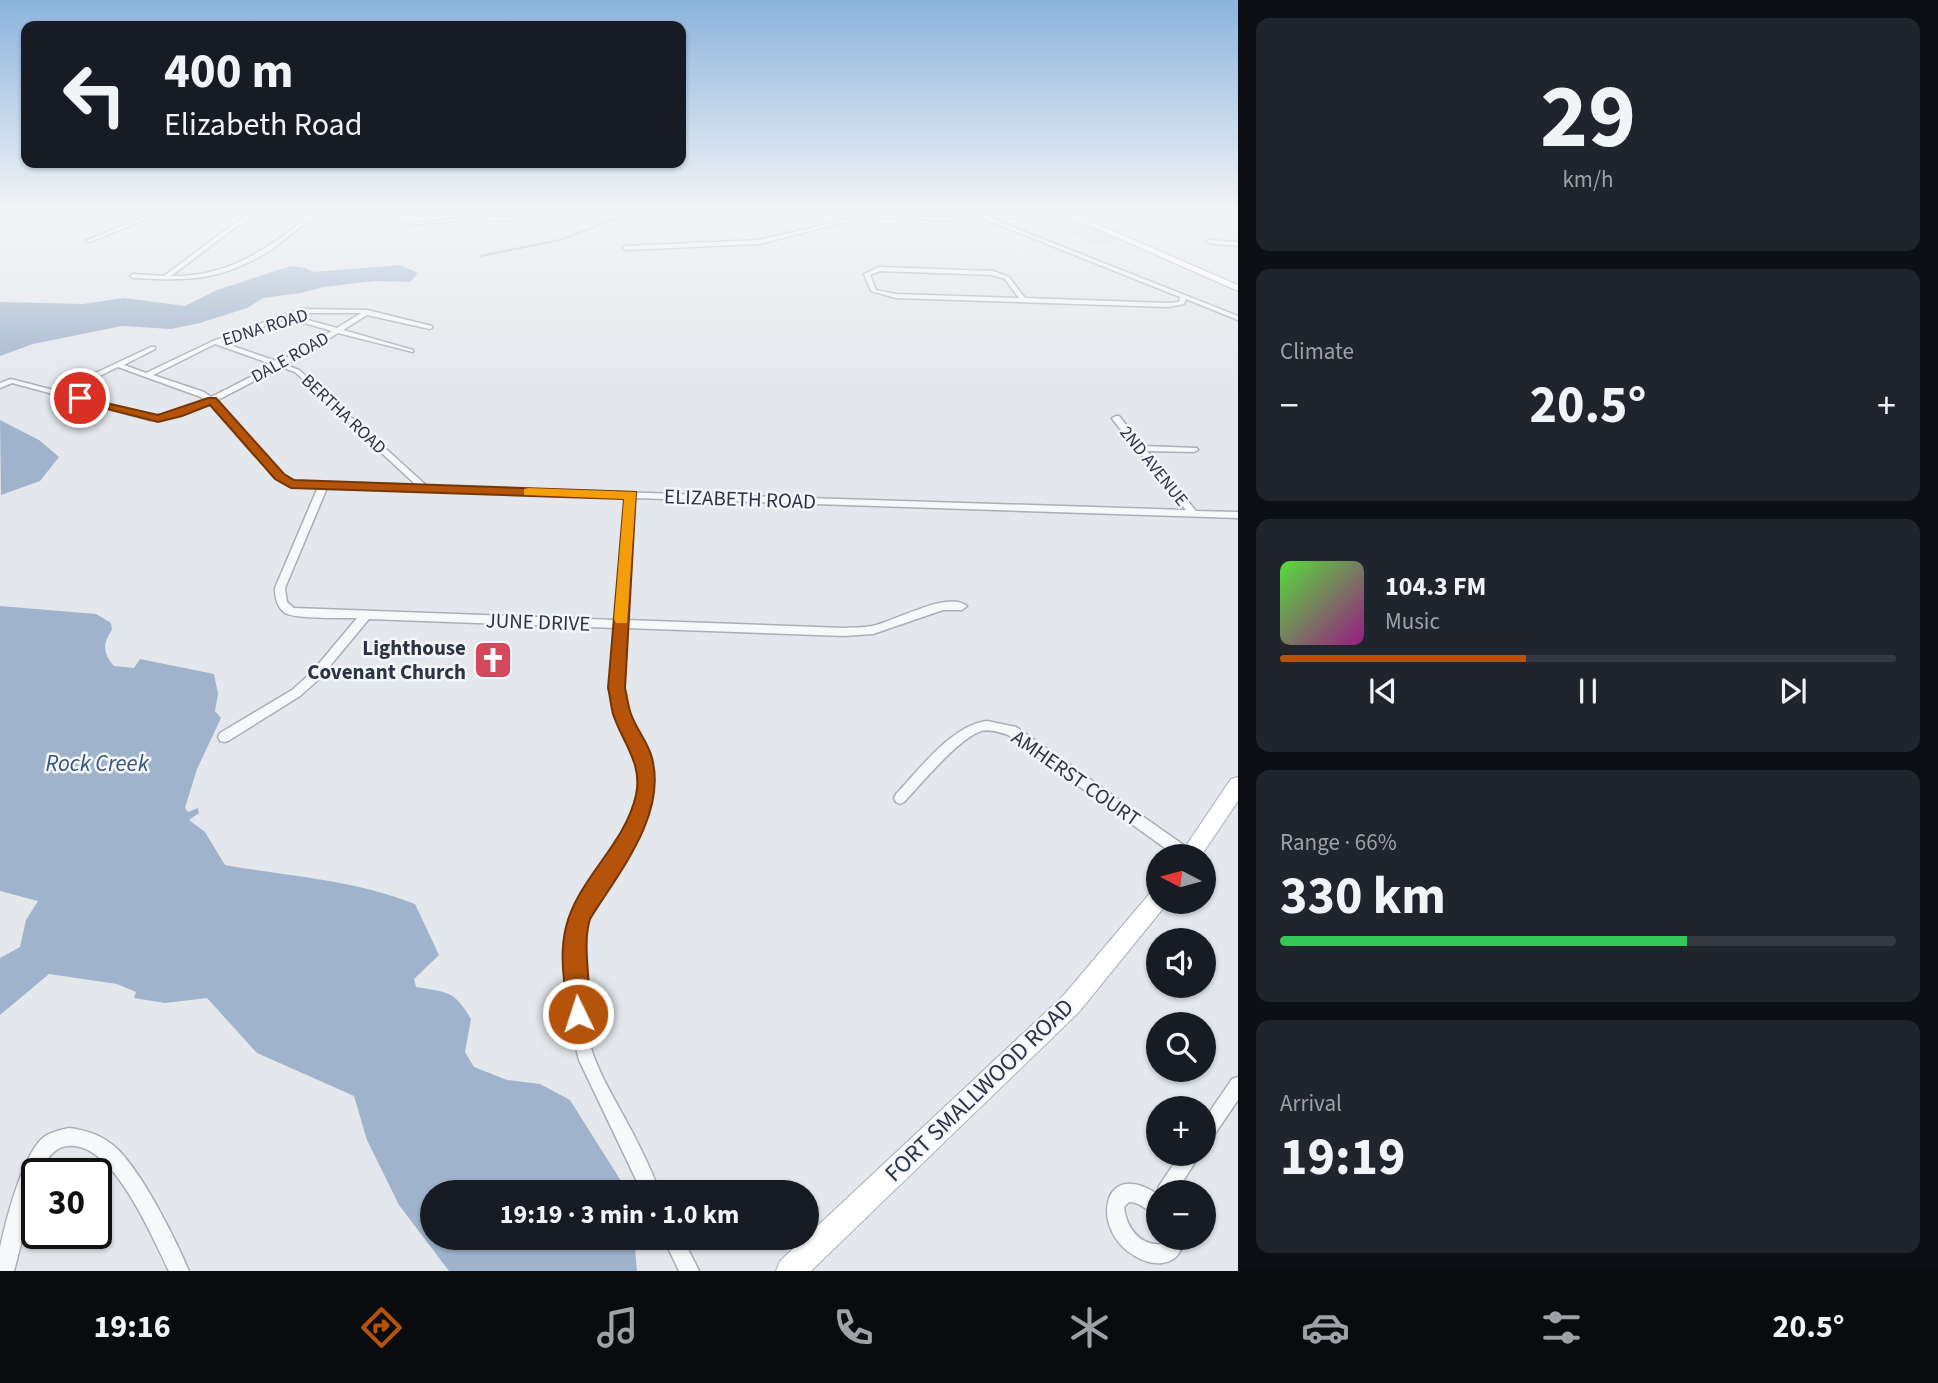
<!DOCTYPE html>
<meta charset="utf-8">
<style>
body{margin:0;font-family:"Source Sans 3",sans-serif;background:#20242c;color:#f1f3f6;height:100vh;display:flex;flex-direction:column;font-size:26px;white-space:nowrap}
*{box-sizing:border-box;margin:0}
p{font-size:23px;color:#9ea1a6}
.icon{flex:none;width:38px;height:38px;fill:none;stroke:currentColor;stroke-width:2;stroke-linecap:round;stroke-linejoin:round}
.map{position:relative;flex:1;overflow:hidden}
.drawer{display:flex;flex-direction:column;gap:18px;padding:18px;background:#0d0f14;width:700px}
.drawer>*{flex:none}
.hud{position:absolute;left:21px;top:21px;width:665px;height:147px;border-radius:14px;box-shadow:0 2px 5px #0004;background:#171b24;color:#f1f3f6;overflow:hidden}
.needle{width:46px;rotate:276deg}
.controls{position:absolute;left:1146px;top:844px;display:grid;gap:14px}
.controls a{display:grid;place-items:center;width:70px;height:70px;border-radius:50%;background:#171b24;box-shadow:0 2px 5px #0004;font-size:35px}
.speed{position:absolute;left:21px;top:1158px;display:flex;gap:14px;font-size:35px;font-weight:700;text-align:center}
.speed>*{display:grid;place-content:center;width:91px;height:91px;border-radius:50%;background:#171b24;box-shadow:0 2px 5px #0004;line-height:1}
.speed .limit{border:4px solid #111;border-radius:10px;background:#fff;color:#111}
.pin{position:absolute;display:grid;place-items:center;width:60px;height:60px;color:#fff;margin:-30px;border:4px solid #fff;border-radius:50%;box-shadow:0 2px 7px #0007}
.me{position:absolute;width:77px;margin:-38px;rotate:356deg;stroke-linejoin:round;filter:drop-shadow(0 0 5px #0008)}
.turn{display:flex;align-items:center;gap:24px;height:147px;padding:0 28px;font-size:32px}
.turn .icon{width:91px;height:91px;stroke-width:2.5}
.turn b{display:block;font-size:49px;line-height:60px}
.big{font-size:52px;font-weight:700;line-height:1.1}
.drawer .card{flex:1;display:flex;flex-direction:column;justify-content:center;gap:10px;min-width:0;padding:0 24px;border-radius:14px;background:#20242c}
.drawer .dial{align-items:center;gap:0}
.dial b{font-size:91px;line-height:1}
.song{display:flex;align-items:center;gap:21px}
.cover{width:84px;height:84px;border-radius:10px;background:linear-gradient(135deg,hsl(110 70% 55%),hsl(310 70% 35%))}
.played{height:7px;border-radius:4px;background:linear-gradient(90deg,#b45309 40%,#363941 40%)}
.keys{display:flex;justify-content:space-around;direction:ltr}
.heat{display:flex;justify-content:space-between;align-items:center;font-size:38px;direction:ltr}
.charge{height:10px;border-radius:5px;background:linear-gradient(90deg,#34c759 66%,#363941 0)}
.trip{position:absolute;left:420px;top:1180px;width:399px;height:70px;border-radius:35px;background:#171b24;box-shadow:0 2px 5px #0004;font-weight:700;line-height:70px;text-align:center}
.dock{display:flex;height:112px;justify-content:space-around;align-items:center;background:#090b0e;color:#9ea1a6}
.dock .icon{width:49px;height:49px}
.dock .current{color:#b45309}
.dock b{font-size:32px;color:#f1f3f6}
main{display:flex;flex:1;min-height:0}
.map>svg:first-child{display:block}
.built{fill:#d2d6de}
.water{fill:#9fb4cc}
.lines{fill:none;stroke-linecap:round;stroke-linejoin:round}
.stream{stroke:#9fb4cc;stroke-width:2}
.minor-casing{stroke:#a9aeb7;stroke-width:3}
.secondary-casing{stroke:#a9aeb7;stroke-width:2}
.minor{fill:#f7f8fa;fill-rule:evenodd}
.secondary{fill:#fff;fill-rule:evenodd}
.route{fill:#b45309;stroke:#753606;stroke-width:2}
.slow{fill:#f59e0b}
.labels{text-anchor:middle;stroke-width:5;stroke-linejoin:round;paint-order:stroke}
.far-street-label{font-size:18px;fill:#2b3445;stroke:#f4f6f9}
.street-label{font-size:21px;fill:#2b3445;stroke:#f4f6f9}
.poi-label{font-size:21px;font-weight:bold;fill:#2b3445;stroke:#f4f6f9;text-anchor:end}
.water-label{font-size:23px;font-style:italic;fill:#34527a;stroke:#f4f6f9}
.near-street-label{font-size:24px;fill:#2b3445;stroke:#f4f6f9}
</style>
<main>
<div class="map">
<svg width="1238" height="1271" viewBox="0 0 1238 1271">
<rect width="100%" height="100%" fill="#e4e7ec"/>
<path class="built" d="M1077,220L1120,239L1094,245L1052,223Z"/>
<g class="water">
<path d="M400,265L418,273L410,282L374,281L324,287L301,293L263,298L247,308L200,323L171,329L122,326L33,344L0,356V302L83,304L124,298L185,306L217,290L291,266L305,268L313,272Z"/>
<path d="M0,420L39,440L59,457L40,481L1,495Z"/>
<path d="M0,606L96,614L111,623L112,630C102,644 103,653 114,666L134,668L140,659L214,674L218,694L215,711L221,718L197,769L185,808L188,812L198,808L199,813L189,820L205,832L225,865C292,877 351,879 415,904L439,955L414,979L416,987C448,993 453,989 471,1019L465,1052L474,1067L507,1080L540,1084L570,1100L628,1192H432V1237H634L637,1271H449L399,1205L367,1140L354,1096L257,1053L207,998L165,1003L134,998L136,992L117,984L49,974L0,1015V958L20,947L26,920L38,901L0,891Z"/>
</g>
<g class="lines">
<path class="stream" d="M481,256L560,240L636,211"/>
<g class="minor-casing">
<g id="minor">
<path d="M94,211H107L67,217H0V215H67Z"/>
<path d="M159,211H165L90,242L85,241Z"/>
<path d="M251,211L308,217L349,211H361C347,216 328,213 313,219C305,222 283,241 274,248C222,281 192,281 133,278L130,276L133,274L164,276L232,225L253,213H251ZM259,214L305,219C264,252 225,277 171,276L236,227Z"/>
<path d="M476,211H482L474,215C489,218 504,219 520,216C528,214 534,211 542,211L525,217L506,221L489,220L470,216L455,221L407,225L405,224L454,219Z"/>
<path d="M1076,211H1088L1036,219L987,217L1238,316V320L1186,299L1184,304L1168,307L896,298L871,291L864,274L879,267L993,271L1009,277L1025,298L1168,303L1179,302L1180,297L979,217L946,220L866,217L759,244L626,250L623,248L626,246L759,240L866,215L946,218L991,214L1036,217ZM880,271L992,275L1005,279L1019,298L896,294L876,290L870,275Z"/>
<path d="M1208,240L1238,242V246L1206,243Z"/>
<path d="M301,309L367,310L432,326V328L430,329L367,315L343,330L413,350V352L338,333L286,365L299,370L427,486L1186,510L1113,420L1112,418L1116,416H1119L1143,446L1197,448L1198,450L1194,452L1147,451L1196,511L1238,512V518L635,498L626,620L844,628C853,627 863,628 872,626C894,622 948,590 967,606L962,610H943L873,634L844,636L626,628C625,646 619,675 623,692C630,727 656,756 651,793C646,841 607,874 589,916C580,936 581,958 583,979C584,1002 584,1025 591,1048C598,1071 611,1093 623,1115C637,1140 649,1165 660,1192H642L579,1060L570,1023L567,971L568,939L574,916L583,896L630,824L639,794L640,779L638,766L614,702L610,688L616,628L369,619L319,679L300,696L228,741L224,742L220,741L218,737L220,733L292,690L311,673L357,618C343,618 295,619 285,613C277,607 275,598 275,588L318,487H291L277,479L210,403L174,417L150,420L12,383L0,388V383L11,379L57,391L151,347H155V349L124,365L146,373L213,341ZM302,313H361L337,328L293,316ZM287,318L332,331L279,362L221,342ZM215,344L274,365L211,397L204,392L153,375ZM118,367L198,396L206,400L171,413L150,416L65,393ZM281,367L295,372L416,485L293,481L283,475L216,401ZM327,488L626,498L616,620L294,608L287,602L285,588Z"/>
<path d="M987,721L1016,727L1192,851L1194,856H1176L1008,735C1000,732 990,729 981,731C958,739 922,783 904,802L900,804L896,802L894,798L896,794C919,770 952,725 987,721Z"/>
<path d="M1238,1077V1100L1210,1141L1204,1144V1120L1232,1079Z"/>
<path d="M69,1128C86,1130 101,1135 114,1146C140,1168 175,1238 189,1271H169C152,1237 116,1149 74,1146C55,1144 46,1159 40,1174H37V1183L14,1271H0C0,1264 0,1256 0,1249C5,1223 23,1153 44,1137C51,1132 60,1130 69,1128Z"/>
<path d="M1181,1153H1201L1176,1192H1158V1216C1147,1212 1142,1202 1129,1202L1124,1207C1126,1227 1140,1247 1163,1244L1166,1237H1184C1182,1252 1177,1261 1162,1263C1152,1264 1143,1261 1135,1256C1090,1231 1101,1157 1157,1194L1159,1186Z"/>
<path d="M663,1237H682L699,1271H679Z"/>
</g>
</g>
<g class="secondary-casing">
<g id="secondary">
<path d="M1057,211H1067L1238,285V291Z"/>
<path d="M1238,777V801L1201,856H1179L1231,779Z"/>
<path d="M1158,888V901H1168L1165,906L1079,1012L811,1271H776L780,1261L1063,996L1151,892Z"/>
</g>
</g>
<use href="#minor" class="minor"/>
<use href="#secondary" class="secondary"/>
</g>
<linearGradient id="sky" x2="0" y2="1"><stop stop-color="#8bb4dd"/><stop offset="0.54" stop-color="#f3f4f6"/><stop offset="1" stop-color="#f3f4f6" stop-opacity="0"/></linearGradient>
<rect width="1238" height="389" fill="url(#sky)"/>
<path class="route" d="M76,396L158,415L208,398H216L284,474L294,480L636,492L625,688C627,696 628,706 631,714C636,729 648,742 652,758C667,815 619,872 590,919C580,951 596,998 586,1022L578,1025L569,1022C564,1009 565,994 564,980C562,963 562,943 566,927C578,878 625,845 636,795C643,763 622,742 613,714C611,706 610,696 608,688L624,499L291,488L275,479L210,405L182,416L158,422L76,401Z"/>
<path class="slow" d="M529,488L636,492L627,623H616L614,619L624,499L524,495V489Z"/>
<defs>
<g id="church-square" transform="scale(2.0125)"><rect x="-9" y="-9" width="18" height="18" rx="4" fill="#d1495b" stroke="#f4f6f9"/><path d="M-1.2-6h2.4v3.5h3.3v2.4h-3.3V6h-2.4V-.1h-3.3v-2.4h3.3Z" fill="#fff"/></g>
</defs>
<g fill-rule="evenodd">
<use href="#church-square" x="493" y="660"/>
</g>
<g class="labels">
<g class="far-street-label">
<text transform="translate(265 327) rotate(-17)" y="6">EDNA ROAD</text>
<text transform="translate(290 357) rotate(-29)" y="6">DALE ROAD</text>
<text transform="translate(344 414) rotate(43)" y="6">BERTHA ROAD</text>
<text transform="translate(1154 466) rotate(51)" y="6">2ND AVENUE</text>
</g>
<g class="street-label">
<text transform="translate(740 499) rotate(2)" y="7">ELIZABETH ROAD</text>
<text transform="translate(538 622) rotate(2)" y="7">JUNE DRIVE</text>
<text transform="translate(1076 778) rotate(35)" y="7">AMHERST COURT</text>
</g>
<g class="poi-label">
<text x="466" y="655">Lighthouse<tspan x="466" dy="24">Covenant Church</tspan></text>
</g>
<g class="water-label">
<text x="97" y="771">Rock Creek</text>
</g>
<g class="near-street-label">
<text transform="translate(979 1090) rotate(-44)" y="8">FORT SMALLWOOD ROAD</text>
</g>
</g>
</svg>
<div class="controls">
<a><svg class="needle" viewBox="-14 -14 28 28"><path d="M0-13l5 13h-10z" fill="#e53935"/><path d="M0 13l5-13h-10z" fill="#9ea1a6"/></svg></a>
<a><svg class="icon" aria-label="sound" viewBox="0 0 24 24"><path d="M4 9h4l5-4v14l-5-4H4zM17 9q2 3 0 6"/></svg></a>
<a><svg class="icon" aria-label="search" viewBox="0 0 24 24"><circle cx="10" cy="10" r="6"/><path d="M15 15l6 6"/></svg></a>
<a>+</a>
<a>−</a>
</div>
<div class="speed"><div class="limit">30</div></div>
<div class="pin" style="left:80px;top:398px;background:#d93025"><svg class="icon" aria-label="arrive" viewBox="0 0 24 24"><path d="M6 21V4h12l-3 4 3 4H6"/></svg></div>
<svg class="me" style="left:578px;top:1014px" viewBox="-20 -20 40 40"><circle r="17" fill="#b45309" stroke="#fff" stroke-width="3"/><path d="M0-11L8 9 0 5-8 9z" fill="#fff"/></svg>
<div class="trip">19:19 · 3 min · 1.0 km</div>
<div class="hud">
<div class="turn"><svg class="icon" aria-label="left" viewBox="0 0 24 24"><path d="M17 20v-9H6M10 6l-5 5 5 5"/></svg><div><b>400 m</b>Elizabeth Road</div></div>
</div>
</div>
<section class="drawer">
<div class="card dial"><b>29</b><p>km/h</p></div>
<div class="card"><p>Climate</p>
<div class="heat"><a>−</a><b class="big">20.5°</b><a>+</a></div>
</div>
<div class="card">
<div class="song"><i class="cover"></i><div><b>104.3 FM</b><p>Music</p></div></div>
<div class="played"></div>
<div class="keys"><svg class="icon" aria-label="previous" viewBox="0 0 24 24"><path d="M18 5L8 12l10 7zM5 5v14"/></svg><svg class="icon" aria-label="pause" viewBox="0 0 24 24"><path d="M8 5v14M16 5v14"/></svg><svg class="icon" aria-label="next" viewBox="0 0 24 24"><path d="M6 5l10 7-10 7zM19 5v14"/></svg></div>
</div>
<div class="card"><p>Range · 66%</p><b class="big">330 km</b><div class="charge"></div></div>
<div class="card"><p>Arrival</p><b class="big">19:19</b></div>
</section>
</main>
<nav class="dock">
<b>19:16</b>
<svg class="icon current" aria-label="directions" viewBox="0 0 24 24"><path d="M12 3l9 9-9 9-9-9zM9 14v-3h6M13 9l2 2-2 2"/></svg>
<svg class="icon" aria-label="music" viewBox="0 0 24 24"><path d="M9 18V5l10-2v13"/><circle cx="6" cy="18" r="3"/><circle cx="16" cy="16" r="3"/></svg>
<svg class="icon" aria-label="phone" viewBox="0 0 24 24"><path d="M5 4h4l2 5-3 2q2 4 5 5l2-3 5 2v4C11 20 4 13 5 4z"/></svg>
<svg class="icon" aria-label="climate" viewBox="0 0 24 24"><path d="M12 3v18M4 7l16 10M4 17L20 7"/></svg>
<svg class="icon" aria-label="car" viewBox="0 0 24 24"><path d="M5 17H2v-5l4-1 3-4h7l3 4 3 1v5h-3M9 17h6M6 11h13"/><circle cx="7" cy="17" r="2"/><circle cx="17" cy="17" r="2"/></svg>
<svg class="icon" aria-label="filters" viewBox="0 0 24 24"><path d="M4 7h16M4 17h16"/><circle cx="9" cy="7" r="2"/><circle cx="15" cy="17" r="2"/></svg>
<b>20.5°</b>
</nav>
